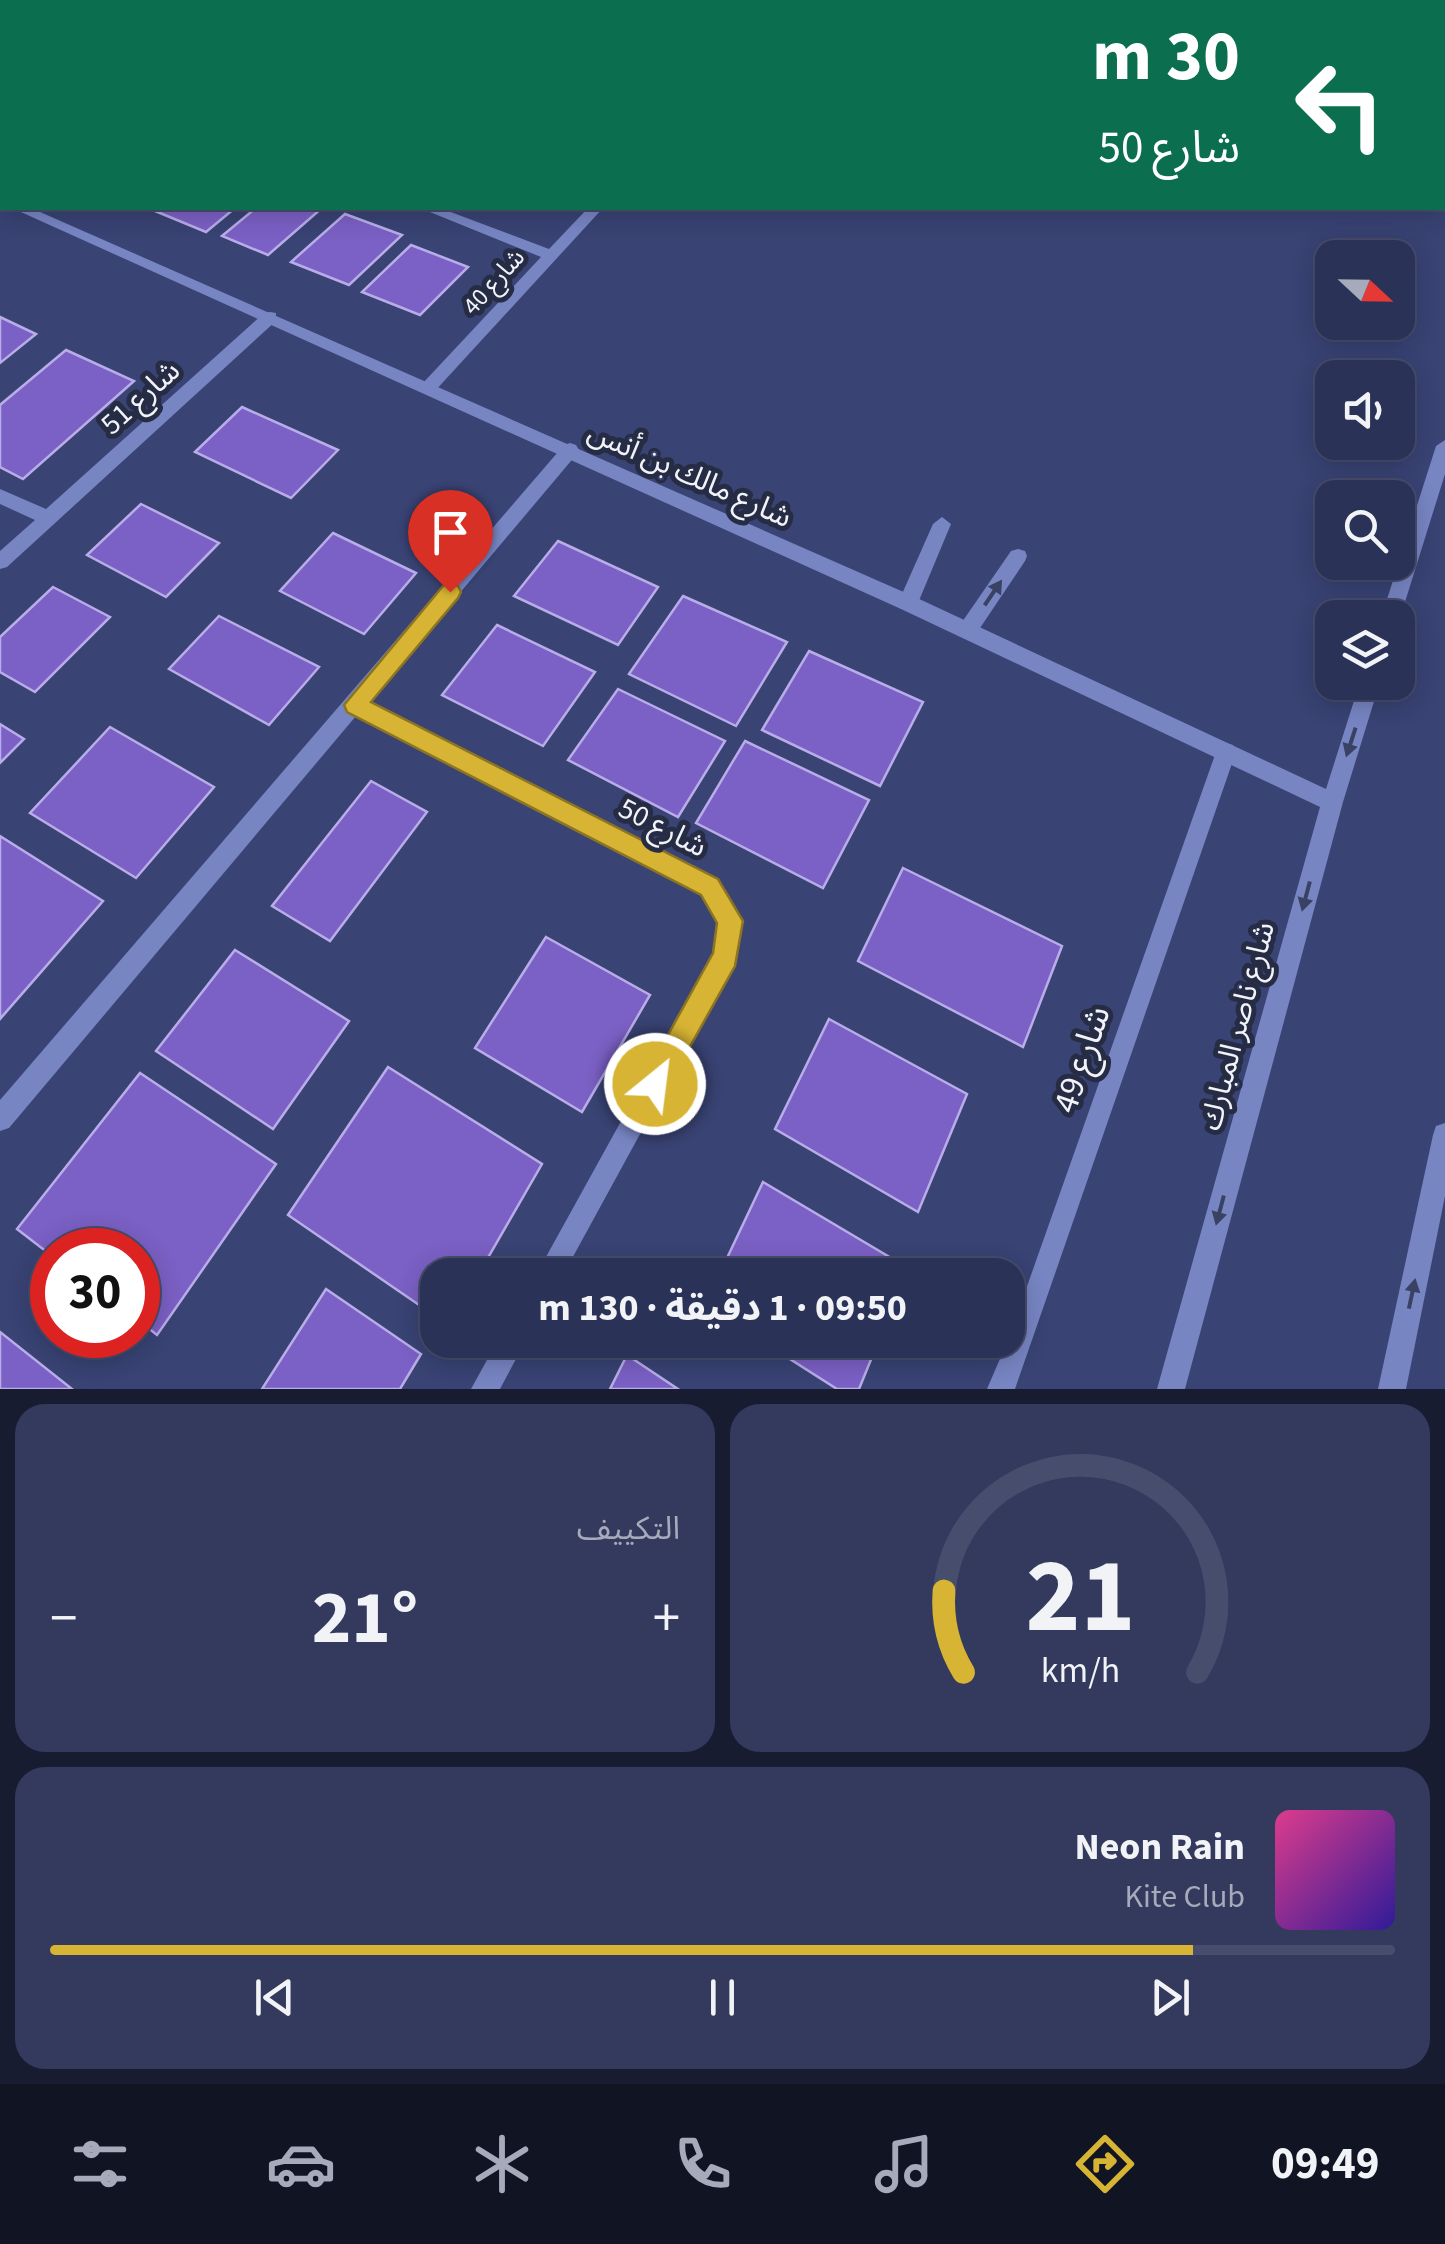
<!DOCTYPE html>
<html lang="ar">
<meta charset="utf-8">
<style>
body{margin:0;font-family:"Source Sans 3","Noto Sans Arabic",sans-serif;background:#333a5d;color:#f1f3f6;direction:rtl;height:100vh;display:flex;flex-direction:column;font-size:38px;white-space:nowrap}
*{box-sizing:border-box;margin:0}
p{font-size:32px;color:#a6aaba}
.icon{flex:none;width:55px;height:55px;fill:none;stroke:currentColor;stroke-width:2;stroke-linecap:round;stroke-linejoin:round}
.map{position:relative;height:1389px;overflow:hidden;direction:ltr}
.details{display:flex;flex-direction:column;gap:15px;padding:15px;background:#181c30;flex:1}
.details>*{flex:none}
.guide{position:absolute;left:0px;top:0px;width:1445px;height:210px;box-shadow:0 5px 25px #0003,0 0 0 2px #474d6d;direction:rtl;background:#0b6e4f;color:#fff;overflow:hidden}
.needle{width:65px;rotate:112deg}
.tools{position:absolute;left:1315px;top:240px;display:grid;gap:20px}
.tools a{display:grid;place-items:center;width:100px;height:100px;border-radius:20px;background:#2b3257;box-shadow:0 5px 25px #0003,0 0 0 2px #474d6d;font-size:50px}
.speed{position:absolute;left:30px;top:1228px;display:flex;gap:20px;font-size:50px;font-weight:700;text-align:center}
.speed>*{display:grid;place-content:center;width:130px;height:130px;border-radius:50%;background:#2b3257;box-shadow:0 5px 25px #0003,0 0 0 2px #474d6d;line-height:1}
.speed .limit{border:15px solid #d22;background:#fff;color:#111}
.pin{position:absolute;display:grid;place-items:center;width:85px;height:85px;color:#fff;margin:-102px -42px;border-radius:50% 50% 50% 0;rotate:-45deg;box-shadow:0 0 10px #0007}
.pin .icon{rotate:45deg}
.me{position:absolute;width:110px;margin:-55px;rotate:29deg;stroke-linejoin:round;filter:drop-shadow(0 0 8px #0008)}
.turn{display:flex;align-items:center;gap:35px;height:210px;padding:0 40px;font-size:45px}
.turn .icon{width:130px;height:130px;stroke-width:2.5}
.turn b{display:block;font-size:70px;line-height:85px}
.big{font-size:75px;font-weight:700;line-height:1.1}
.details .widget{flex:1;display:flex;flex-direction:column;justify-content:center;gap:15px;min-width:0;padding:0 35px;border-radius:30px;background:#333a5d}
.details .dial{align-items:center;gap:0}
.dial svg{height:260px;overflow:visible;fill:none;stroke:#474d6d;stroke-width:7;stroke-linecap:round;text-anchor:middle}
.dial text{fill:#f1f3f6;stroke:none}
.song{display:flex;align-items:center;gap:30px}
.cover{width:120px;height:120px;border-radius:15px;background:linear-gradient(135deg,hsl(330 70% 55%),hsl(250 70% 35%))}
.played{height:10px;border-radius:5px;background:linear-gradient(90deg,#d7b434 85%,#474d6d 85%)}
.keys{display:flex;justify-content:space-around;direction:ltr}
.heat{display:flex;justify-content:space-between;align-items:center;font-size:55px;direction:ltr}
.details .tiles{flex:1;display:grid;gap:15px;grid-template-columns:1fr 1fr}
.widget:last-child{grid-column:span 2}
.trip{position:absolute;left:420px;top:1258px;width:605px;height:100px;border-radius:30px;background:#2b3257;box-shadow:0 5px 25px #0003,0 0 0 2px #474d6d;font-weight:700;line-height:100px;text-align:center;direction:rtl}
.tabs{display:flex;height:160px;justify-content:space-around;align-items:center;background:#111423;color:#a6aaba}
.tabs .icon{width:70px;height:70px}
.tabs .active{color:#d7b434}
.tabs b{font-size:45px;color:#f1f3f6}
.map>svg:first-child{display:block}
.building{fill:#7b60c5;stroke:#b9ade9;stroke-width:2.5}
.lines{fill:none;stroke-linecap:round;stroke-linejoin:round}
.service{fill:#7785c3;fill-rule:evenodd}
.minor{fill:#7785c3;fill-rule:evenodd}
.tertiary{fill:#7785c3;fill-rule:evenodd}
.oneway{fill:#3a4263}
.route{fill:#d7b434;stroke:#8c7522;stroke-width:2.5}
.labels{text-anchor:middle;stroke-width:10;stroke-linejoin:round;paint-order:stroke}
.far-street-label{font-size:25px;fill:#f2f3fa;stroke:#262c43}
.street-label{font-size:30px;fill:#f2f3fa;stroke:#262c43}
.near-street-label{font-size:35px;fill:#f2f3fa;stroke:#262c43}
</style>
<div class="map">
<svg width="1445" height="1389" viewBox="0 0 1445 1389">
<rect width="100%" height="100%" fill="#394374"/>
<g class="building">
<path d="M160,208H235L206,232L155,211Z"/>
<path d="M256,208H322L268,255L222,236Z"/>
<path d="M345,214L402,235L349,285L291,262Z"/>
<path d="M411,245L468,267L420,315L362,292Z"/>
<path d="M0,317L36,334L0,363Z"/>
<path d="M66,350L134,381L23,479L0,467V405Z"/>
<path d="M242,407L338,450L291,498L195,452Z"/>
<path d="M141,504L219,543L166,597L87,555Z"/>
<path d="M333,533L416,573L364,634L280,591Z"/>
<path d="M558,541L658,587L618,645L514,596Z"/>
<path d="M53,587L110,617L35,692L0,672V637Z"/>
<path d="M683,596L787,642L736,726L629,674Z"/>
<path d="M219,616L319,667L269,725L169,669Z"/>
<path d="M497,625L595,672L543,746L442,695Z"/>
<path d="M809,651L923,702L880,786L762,730Z"/>
<path d="M618,689L725,741L678,817L568,760Z"/>
<path d="M0,724L24,739L0,763Z"/>
<path d="M110,727L214,787L136,878L30,813Z"/>
<path d="M745,741L869,800L823,888L696,823Z"/>
<path d="M371,781L427,812L330,941L272,906Z"/>
<path d="M0,836L103,901L0,1019Z"/>
<path d="M903,868L1062,946L1023,1047L858,961Z"/>
<path d="M546,937L650,995L582,1112L475,1048Z"/>
<path d="M235,950L349,1021L273,1129L156,1051Z"/>
<path d="M829,1019L967,1094L918,1212L775,1129Z"/>
<path d="M388,1067L542,1164L478,1275H438V1318L288,1215Z"/>
<path d="M140,1073L276,1164L157,1335L138,1320V1250H52V1256L17,1229Z"/>
<path d="M763,1182L908,1268L905,1275H719Z"/>
<path d="M326,1289L421,1354L400,1389H262Z"/>
<path d="M0,1332L72,1389H0Z"/>
<path d="M760,1340H879L859,1389H837Z"/>
<path d="M627,1355L678,1389H610Z"/>
</g>
<g class="lines">
<g class="service">
<path d="M1412,0H1432L1433,2H1413Z"/>
<rect x="1442" y="3" width="3" height="8"/>
<path d="M942,517L951,524L918,603L915,609H901L898,603L933,524Z"/>
<path d="M1018,549L1025,551L1027,556L1025,561L974,637H960L957,631L960,625L1011,551Z"/>
</g>
<g class="minor">
<path d="M2,50V58L0,59V51Z"/>
<path d="M420,208H440L549,249L588,208H603L434,392L428,394L420,388L422,384L541,257Z"/>
<path d="M270,312L276,313V321L7,567L0,569V551L35,520L0,504V489L46,509L264,313Z"/>
<path d="M570,443L576,445L579,450L576,455L368,702L717,880L741,921L733,964L563,1275H536L714,953L719,923L701,894L356,716L9,1128L0,1131V1100L564,445Z"/>
<path d="M1226,743L1233,745L1236,752L1015,1389H987L1008,1340L1216,752L1219,745Z"/>
<path d="M498,1340H526L500,1389H471Z"/>
</g>
<g class="tertiary">
<path d="M0,194L2,195V205L0,204Z"/>
<path d="M12,208H31L915,597L1326,789L1360,682H1380L1343,802L1185,1389H1157L1320,807L901,609Z"/>
<path d="M1445,440V474L1400,618L1398,622V618H1381L1436,446Z"/>
<path d="M1445,1123V1196L1406,1389H1378L1433,1135L1436,1126Z"/>
</g>
</g>
<defs><path id="oneway-solid" d="M-6-.8H1V-3.2L6.5 0L1 3.2V.8H-6Z" transform="scale(2.5)"/></defs>
<g class="oneway">
<use href="#oneway-solid" transform="translate(993 593) rotate(-56)"/>
<use href="#oneway-solid" transform="translate(1351 742) rotate(108)"/>
<use href="#oneway-solid" transform="translate(1306 896) rotate(105)"/>
<use href="#oneway-solid" transform="translate(1220 1210) rotate(105)"/>
<use href="#oneway-solid" transform="translate(1412 1294) rotate(-78)"/>
</g>
<path class="route" d="M450,583L458,586L461,592L458,598L371,702L718,879L743,921L735,966L664,1093L655,1098L645,1093L641,1084L713,953L717,923L701,895L347,712L344,705L443,586Z"/>
<g class="labels">
<g class="far-street-label">
<text transform="translate(493 281) rotate(-48)" y="9">شارع 40</text>
</g>
<g class="street-label">
<text transform="translate(140 397) rotate(-42)" y="10">شارع 51</text>
<text transform="translate(690 474) rotate(24)" y="10">شارع مالك بن أنس</text>
<text transform="translate(663 827) rotate(27)" y="10">شارع 50</text>
<text transform="translate(1237 1026) rotate(-75)" y="10">شارع ناصر المبارك</text>
</g>
<g class="near-street-label">
<text transform="translate(1081 1059) rotate(-71)" y="12">شارع 49</text>
</g>
</g>
</svg>
<div class="tools">
<a><svg class="needle" viewBox="-14 -14 28 28"><path d="M0-13l5 13h-10z" fill="#e53935"/><path d="M0 13l5-13h-10z" fill="#a6aaba"/></svg></a>
<a><svg class="icon" aria-label="sound" viewBox="0 0 24 24"><path d="M4 9h4l5-4v14l-5-4H4zM17 9q2 3 0 6"/></svg></a>
<a><svg class="icon" aria-label="search" viewBox="0 0 24 24"><circle cx="10" cy="10" r="6"/><path d="M15 15l6 6"/></svg></a>
<a><svg class="icon" aria-label="layers" viewBox="0 0 24 24"><path d="M12 4l9 5-9 5-9-5zM3 14l9 5 9-5"/></svg></a>
</div>
<div class="speed"><div class="limit">30</div></div>
<div class="pin" style="left:450px;top:592px;background:#d93025"><svg class="icon" aria-label="arrive" viewBox="0 0 24 24"><path d="M6 21V4h12l-3 4 3 4H6"/></svg></div>
<svg class="me" style="left:655px;top:1084px" viewBox="-20 -20 40 40"><circle r="17" fill="#d7b434" stroke="#fff" stroke-width="3"/><path d="M0-11L8 9 0 5-8 9z" fill="#fff"/></svg>
<div class="trip">09:50 · 1 دقيقة · 130 m</div>
<div class="guide">
<div class="turn"><svg class="icon" aria-label="left" viewBox="0 0 24 24"><path d="M17 20v-9H6M10 6l-5 5 5 5"/></svg><div><b>30 m</b>شارع 50</div></div>
</div>
</div>
<section class="details">
<div class="tiles">
<div class="widget dial"><svg viewBox="0 0 100 80">
<path d="M14 69A42 42 0 1 1 86 69"/>
<path d="M14 69A42 42 0 0 1 8 44" stroke="#d7b434"/>
<text x="50" y="56" font-size="32" font-weight="700">21</text>
<text x="50" y="72" font-size="11">km/h</text>
</svg></div>
<div class="widget"><p>التكييف</p>
<div class="heat"><a>−</a><b class="big">21°</b><a>+</a></div>
</div>
<div class="widget">
<div class="song"><i class="cover"></i><div><b>Neon Rain</b><p>Kite Club</p></div></div>
<div class="played"></div>
<div class="keys"><svg class="icon" aria-label="previous" viewBox="0 0 24 24"><path d="M18 5L8 12l10 7zM5 5v14"/></svg><svg class="icon" aria-label="pause" viewBox="0 0 24 24"><path d="M8 5v14M16 5v14"/></svg><svg class="icon" aria-label="next" viewBox="0 0 24 24"><path d="M6 5l10 7-10 7zM19 5v14"/></svg></div>
</div>
</div>
</section>
<nav class="tabs">
<b>09:49</b>
<svg class="icon active" aria-label="directions" viewBox="0 0 24 24"><path d="M12 3l9 9-9 9-9-9zM9 14v-3h6M13 9l2 2-2 2"/></svg>
<svg class="icon" aria-label="music" viewBox="0 0 24 24"><path d="M9 18V5l10-2v13"/><circle cx="6" cy="18" r="3"/><circle cx="16" cy="16" r="3"/></svg>
<svg class="icon" aria-label="phone" viewBox="0 0 24 24"><path d="M5 4h4l2 5-3 2q2 4 5 5l2-3 5 2v4C11 20 4 13 5 4z"/></svg>
<svg class="icon" aria-label="climate" viewBox="0 0 24 24"><path d="M12 3v18M4 7l16 10M4 17L20 7"/></svg>
<svg class="icon" aria-label="car" viewBox="0 0 24 24"><path d="M5 17H2v-5l4-1 3-4h7l3 4 3 1v5h-3M9 17h6M6 11h13"/><circle cx="7" cy="17" r="2"/><circle cx="17" cy="17" r="2"/></svg>
<svg class="icon" aria-label="filters" viewBox="0 0 24 24"><path d="M4 7h16M4 17h16"/><circle cx="9" cy="7" r="2"/><circle cx="15" cy="17" r="2"/></svg>
</nav>
